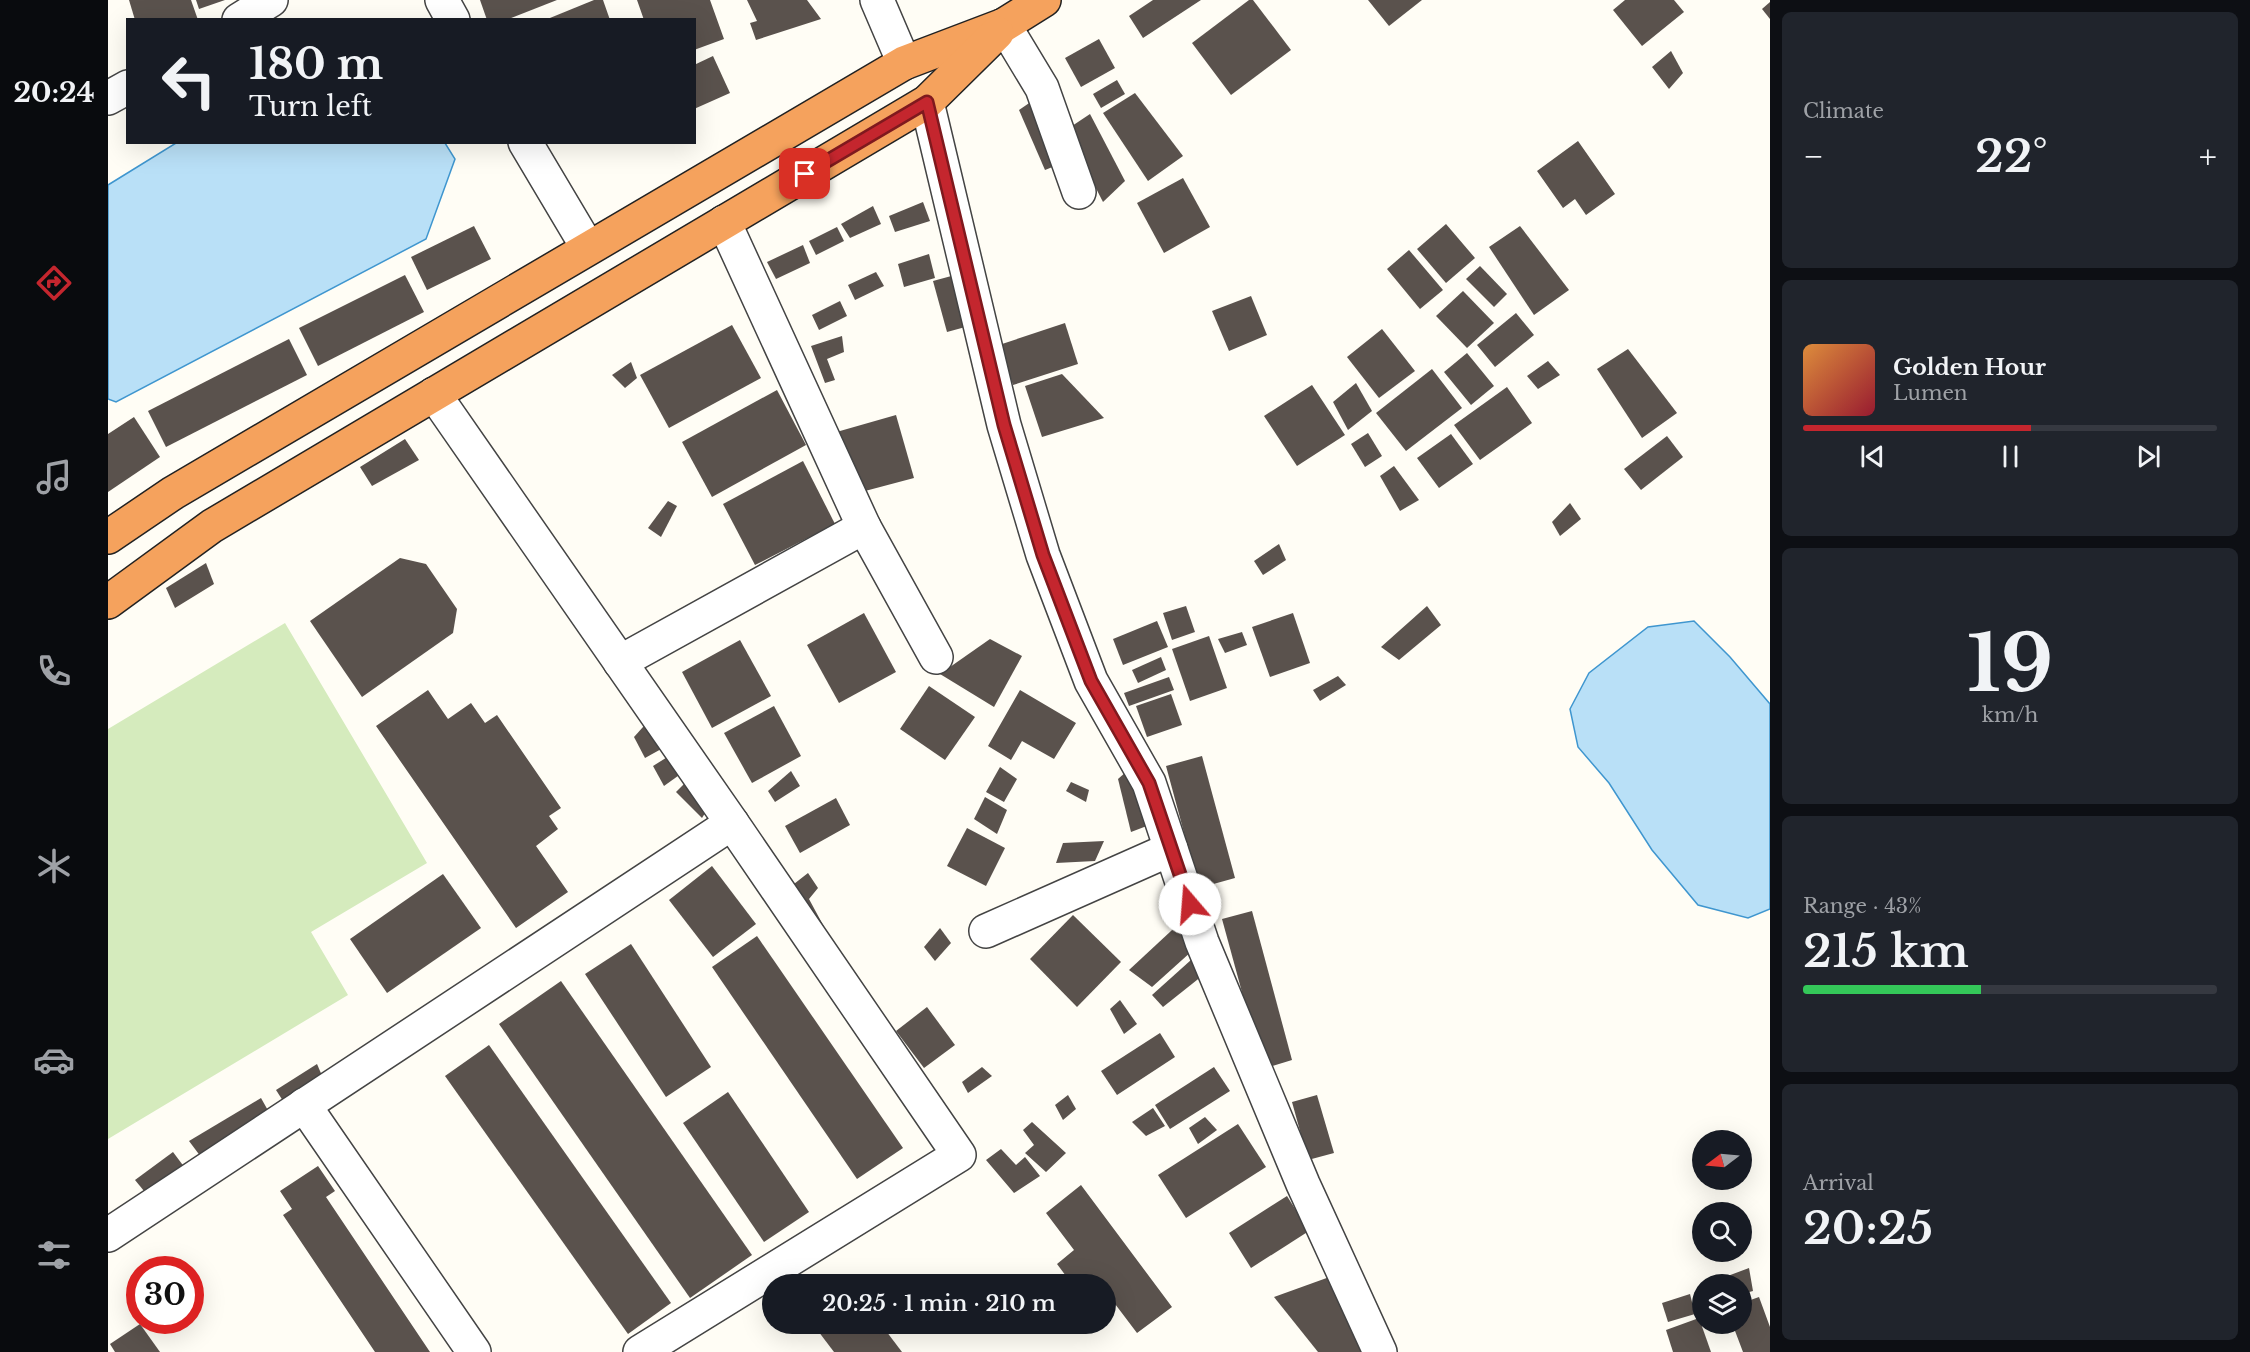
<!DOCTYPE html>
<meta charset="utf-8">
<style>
body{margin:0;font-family:"Libre Baskerville",serif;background:#20242c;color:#f1f3f6;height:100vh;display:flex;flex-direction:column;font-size:22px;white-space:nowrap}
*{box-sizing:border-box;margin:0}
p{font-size:20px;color:#9ea1a6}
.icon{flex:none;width:33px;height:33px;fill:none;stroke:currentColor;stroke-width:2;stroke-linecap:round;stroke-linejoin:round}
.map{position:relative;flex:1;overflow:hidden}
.drawer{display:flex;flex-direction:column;gap:12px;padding:12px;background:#0d0f14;width:480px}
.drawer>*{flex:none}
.guide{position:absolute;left:18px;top:18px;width:570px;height:126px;border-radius:0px;box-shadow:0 6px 24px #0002;background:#171b24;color:#f1f3f6;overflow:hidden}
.needle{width:39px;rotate:254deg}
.buttons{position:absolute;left:1584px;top:1130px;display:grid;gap:12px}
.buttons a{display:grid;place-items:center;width:60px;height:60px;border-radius:50%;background:#171b24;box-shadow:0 6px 24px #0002;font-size:30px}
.speed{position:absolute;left:18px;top:1256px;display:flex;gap:12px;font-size:30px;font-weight:700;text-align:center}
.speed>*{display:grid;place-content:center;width:78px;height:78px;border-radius:50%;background:#171b24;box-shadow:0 6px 24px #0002;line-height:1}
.speed .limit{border:9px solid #d22;background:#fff;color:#111}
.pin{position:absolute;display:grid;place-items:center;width:51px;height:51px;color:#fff;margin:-26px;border-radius:12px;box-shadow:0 3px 9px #0006}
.me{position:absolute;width:66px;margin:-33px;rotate:342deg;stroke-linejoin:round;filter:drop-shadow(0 0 4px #0008)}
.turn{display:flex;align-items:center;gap:21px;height:126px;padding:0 24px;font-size:27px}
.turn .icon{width:78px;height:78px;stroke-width:2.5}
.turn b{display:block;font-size:42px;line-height:51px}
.big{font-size:45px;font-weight:600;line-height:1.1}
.drawer .tile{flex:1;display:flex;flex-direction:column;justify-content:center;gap:9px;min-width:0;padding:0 21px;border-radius:9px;background:#20242c}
.drawer .dial{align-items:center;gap:0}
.dial b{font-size:78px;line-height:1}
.song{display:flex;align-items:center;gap:18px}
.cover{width:72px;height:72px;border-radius:9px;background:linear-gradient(135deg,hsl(30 70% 55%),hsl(350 70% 35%))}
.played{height:6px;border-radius:3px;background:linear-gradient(90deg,#c4262e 55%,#363941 55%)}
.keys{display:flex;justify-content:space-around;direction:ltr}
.heat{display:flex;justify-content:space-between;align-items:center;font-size:33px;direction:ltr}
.charge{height:9px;border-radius:4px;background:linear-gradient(90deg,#34c759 43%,#363941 0)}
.trip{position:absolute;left:654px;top:1274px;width:354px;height:60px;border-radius:30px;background:#171b24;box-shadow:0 6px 24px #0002;font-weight:600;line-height:60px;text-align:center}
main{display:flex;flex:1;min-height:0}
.menu{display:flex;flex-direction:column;width:108px;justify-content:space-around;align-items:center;background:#090b0e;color:#9ea1a6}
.menu .icon{width:42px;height:42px}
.menu .selected{color:#c4262e}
.menu b{font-size:27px;color:#f1f3f6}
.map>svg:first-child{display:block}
.green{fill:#d5ebbd}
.water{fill:#b9e0f7;stroke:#3f96cf;stroke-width:1.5}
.building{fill:#5a524d}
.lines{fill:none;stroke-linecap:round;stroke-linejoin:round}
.minor-casing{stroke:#444;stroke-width:36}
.highway-casing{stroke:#222;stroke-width:36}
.minor{stroke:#fff;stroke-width:33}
.highway{stroke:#f5a25d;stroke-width:33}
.route-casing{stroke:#7f191e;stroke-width:15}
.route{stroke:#c4262e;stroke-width:10}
</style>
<main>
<nav class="menu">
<b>20:24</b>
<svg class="icon selected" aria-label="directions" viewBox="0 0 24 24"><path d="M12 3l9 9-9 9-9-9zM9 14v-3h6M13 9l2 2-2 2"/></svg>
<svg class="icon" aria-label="music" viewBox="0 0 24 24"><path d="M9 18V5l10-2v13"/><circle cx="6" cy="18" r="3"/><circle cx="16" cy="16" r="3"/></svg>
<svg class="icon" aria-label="phone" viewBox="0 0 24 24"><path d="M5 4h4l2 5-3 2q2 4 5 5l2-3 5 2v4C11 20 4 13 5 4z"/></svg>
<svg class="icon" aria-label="climate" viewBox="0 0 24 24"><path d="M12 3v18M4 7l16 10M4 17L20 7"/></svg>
<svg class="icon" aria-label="car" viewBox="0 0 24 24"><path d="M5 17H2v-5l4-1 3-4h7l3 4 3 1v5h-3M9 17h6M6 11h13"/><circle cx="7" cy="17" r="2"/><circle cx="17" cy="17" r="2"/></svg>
<svg class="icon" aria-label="filters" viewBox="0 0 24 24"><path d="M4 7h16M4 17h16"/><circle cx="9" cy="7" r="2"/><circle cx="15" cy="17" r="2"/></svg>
</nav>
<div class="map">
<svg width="1662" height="1352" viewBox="0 0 1662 1352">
<rect width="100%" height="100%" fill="#fffdf5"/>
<path class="green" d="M177,623L319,863L203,932L240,995L0,1139V729Z"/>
<g class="water">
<path d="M68,143H337L347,159L318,239L8,402L0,399V185Z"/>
<path d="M1586,621L1622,657L1662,704V909L1640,918L1590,905L1544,850L1501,783L1470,747L1462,709L1481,673L1540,627Z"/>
</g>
<g class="building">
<path d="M21,0H83L90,20H27Z"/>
<path d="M88,0H117L91,9Z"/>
<path d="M372,0H449L398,20H379Z"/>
<path d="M486,0H495L502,20H437Z"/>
<path d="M529,0H602L616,39L586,50V20H536Z"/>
<path d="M639,0H699L713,19L648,40L642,23L649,21Z"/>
<path d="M1045,0H1093L1035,38L1021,16Z"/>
<path d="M1141,0H1145L1183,50L1123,95L1084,43Z"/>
<path d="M1260,0H1314L1281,26Z"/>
<path d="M1517,0H1566L1576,12L1534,46L1505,10Z"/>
<path d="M1662,2V19L1654,9Z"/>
<path d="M991,39L1007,68L973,87L957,58Z"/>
<path d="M1563,51L1575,73L1561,89L1544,67Z"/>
<path d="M605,56L622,93L586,109V65Z"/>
<path d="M1009,80L1017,94L993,108L985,94Z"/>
<path d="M1027,93L1075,156L1040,181L995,113Z"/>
<path d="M930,97L957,162L937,170L911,110Z"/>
<path d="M982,114L1017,181L995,202L958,130Z"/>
<path d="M1470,141L1507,194L1478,215L1467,199L1455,208L1429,171Z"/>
<path d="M1075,178L1102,227L1056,253L1029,203Z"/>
<path d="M815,202L822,221L787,232L781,216Z"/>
<path d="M765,206L773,224L742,238L733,224Z"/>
<path d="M1338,224L1367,258L1338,283L1309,249Z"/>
<path d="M366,226L383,259L319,290L303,257Z"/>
<path d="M1412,226L1461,290L1426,315L1381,247Z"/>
<path d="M729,227L736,241L708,255L701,241Z"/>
<path d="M695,245L702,263L668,279L659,262Z"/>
<path d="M1301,250L1335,290L1312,309L1279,269Z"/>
<path d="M821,254L827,278L796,287L790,264Z"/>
<path d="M1372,266L1399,294L1386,307L1358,279Z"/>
<path d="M768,272L776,286L747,300L740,285Z"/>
<path d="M297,275L316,312L210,366L191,328Z"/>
<path d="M847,275L861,326L839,332L825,281Z"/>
<path d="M1355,291L1386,323L1359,348L1328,316Z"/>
<path d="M1143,296L1159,335L1121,351L1104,311Z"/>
<path d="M732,301L739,316L711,330L704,315Z"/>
<path d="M1408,313L1426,335L1387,367L1369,345Z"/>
<path d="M957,323L970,364L905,385L891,345Z"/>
<path d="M624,325L653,378L561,428L532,375Z"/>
<path d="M1274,329L1307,371L1271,398L1239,357Z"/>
<path d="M734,336L736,352L719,359L727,380L717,383L703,346Z"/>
<path d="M181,339L199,375L58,447L40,411Z"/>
<path d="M1520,349L1569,413L1534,438L1489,369Z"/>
<path d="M1359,353L1386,386L1363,405L1336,372Z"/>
<path d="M1440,361L1452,375L1430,389L1419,376Z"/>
<path d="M523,362L529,378L517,388L504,375Z"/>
<path d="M1324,369L1354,408L1298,451L1268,413Z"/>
<path d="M954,374L996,418L934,437L917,386Z"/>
<path d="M1248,383L1264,411L1240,430L1225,402Z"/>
<path d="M1204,385L1237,435L1189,466L1156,416Z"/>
<path d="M1399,387L1424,423L1372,460L1346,425Z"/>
<path d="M669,390L698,445L604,497L574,442Z"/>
<path d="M788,415L806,478L742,495L725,433Z"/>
<path d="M26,417L52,457L0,492V434Z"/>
<path d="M1260,433L1274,456L1257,467L1243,444Z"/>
<path d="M1343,434L1365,464L1331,488L1309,458Z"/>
<path d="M1559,436L1575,457L1533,490L1516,469Z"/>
<path d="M297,439L311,460L264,486L252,467Z"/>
<path d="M695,461L727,524L647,565L615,504Z"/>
<path d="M1286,466L1311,500L1292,511L1272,476Z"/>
<path d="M560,501L569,506L553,537L540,528Z"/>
<path d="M1462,503L1473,519L1452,536L1444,522Z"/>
<path d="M1171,544L1178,560L1155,575L1146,561Z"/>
<path d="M292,558L318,564L349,609L345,633L254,697L202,621Z"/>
<path d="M98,563L106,584L67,608L58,588Z"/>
<path d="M1078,606L1087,632L1064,640L1055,613Z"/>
<path d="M1319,606L1333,625L1291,660L1273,647Z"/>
<path d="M756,613L788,672L731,703L699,645Z"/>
<path d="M1185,613L1202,663L1162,677L1144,627Z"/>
<path d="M1049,621L1060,647L1015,665L1005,639Z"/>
<path d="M1134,632L1139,645L1117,653L1110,639Z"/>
<path d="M1101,636L1119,688L1082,701L1064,649Z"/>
<path d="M882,639L914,656L886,707L832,674Z"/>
<path d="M632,640L663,696L604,728L574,672Z"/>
<path d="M1053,657L1058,670L1030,683L1024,670Z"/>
<path d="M1230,676L1238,685L1212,701L1205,690Z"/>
<path d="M1061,677L1066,690L1021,706L1016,693Z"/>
<path d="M821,686L867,717L837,760L792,729Z"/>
<path d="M320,690L340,719L363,703L377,723L389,715L453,808L441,816L450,829L428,846L460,892L408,928L268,726Z"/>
<path d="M912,690L968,723L946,759L914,741L903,760L880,746Z"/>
<path d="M1063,694L1074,725L1039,737L1028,706Z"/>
<path d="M666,706L693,756L644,783L616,733Z"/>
<path d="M544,717L564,743L537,758L526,737Z"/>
<path d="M569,751L581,768L556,786L545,766Z"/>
<path d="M1094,756L1127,878L1091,888L1058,766Z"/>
<path d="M1027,764L1044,824L1023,832L1010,779Z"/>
<path d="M892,767L909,779L896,802L878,792Z"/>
<path d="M683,771L692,786L667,802L660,791Z"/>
<path d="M583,777L604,802L594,818L568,792Z"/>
<path d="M963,782L981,790L978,802L958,791Z"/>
<path d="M877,797L899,810L889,834L866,819Z"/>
<path d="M728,798L742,825L692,853L677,826Z"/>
<path d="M859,828L897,848L878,886L839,866Z"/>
<path d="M996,841L987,861L948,863L955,843Z"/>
<path d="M604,866L648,924L605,957L561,900Z"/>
<path d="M700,873L710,888L701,899L721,936L677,891Z"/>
<path d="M335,874L373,928L279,993L242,939Z"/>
<path d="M1144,911L1184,1060L1155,1069L1114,919Z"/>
<path d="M965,915L1013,962L969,1007L922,959Z"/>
<path d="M1077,918L1094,942L1044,987L1021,970Z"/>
<path d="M832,928L843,943L827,961L816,947Z"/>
<path d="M649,936L795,1148L749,1179L604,967Z"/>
<path d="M523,944L603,1067L558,1097L477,974Z"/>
<path d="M1093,951L1099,972L1055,1007L1044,995Z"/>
<path d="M453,981L644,1255L582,1298L391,1024Z"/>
<path d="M1012,1000L1029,1024L1016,1034L1002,1009Z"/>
<path d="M819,1007L847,1045L816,1068L788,1031Z"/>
<path d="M1052,1033L1067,1057L1009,1095L993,1071Z"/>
<path d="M381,1045L563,1303L520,1334L337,1076Z"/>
<path d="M209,1064L215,1078L177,1104L168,1090Z"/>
<path d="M874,1067L884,1076L860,1093L854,1082Z"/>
<path d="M1106,1067L1122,1091L1062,1129L1047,1105Z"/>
<path d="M620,1092L701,1212L656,1242L575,1123Z"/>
<path d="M960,1095L968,1109L955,1120L947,1105Z"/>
<path d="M1209,1095L1226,1153L1200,1160L1184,1102Z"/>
<path d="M153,1098L162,1114L93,1157L81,1141Z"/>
<path d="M1045,1108L1057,1126L1038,1136L1024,1122Z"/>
<path d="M1097,1117L1109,1130L1090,1144L1081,1128Z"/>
<path d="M924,1122L958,1153L938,1172L917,1153L926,1145L915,1130Z"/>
<path d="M1130,1124L1158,1167L1078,1218L1050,1175Z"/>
<path d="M893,1149L908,1165L917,1157L932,1176L906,1193L878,1160Z"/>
<path d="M65,1152L77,1168L36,1191L27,1180Z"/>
<path d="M210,1166L227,1191L218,1197L322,1352H267L175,1215L184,1209L172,1191Z"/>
<path d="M973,1185L1064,1307L1029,1333L998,1292V1284H964L949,1264L966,1250L938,1213Z"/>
<path d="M1179,1196L1201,1231L1143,1268L1121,1233Z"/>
<path d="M1641,1268L1645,1291L1634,1294V1284H1610L1609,1280Z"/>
<path d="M1227,1275L1261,1352H1210L1166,1297Z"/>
<path d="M1582,1294L1587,1314L1560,1322L1554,1303Z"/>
<path d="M1651,1297L1662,1327V1352H1635L1624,1323H1634V1303Z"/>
<path d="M1591,1318L1603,1352H1565L1558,1330Z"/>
<path d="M704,1323H772L794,1352H726Z"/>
<path d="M32,1324L52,1352H7L2,1344Z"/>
</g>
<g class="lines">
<g class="minor-casing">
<g id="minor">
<path d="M334,0L345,20"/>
<path d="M769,0L796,63"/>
<path d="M131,20L163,0"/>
<path d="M896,25L934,88L971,192"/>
<path d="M0,98L20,87"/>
<path d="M819,102L896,425L935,555L983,681L1041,783L1094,942L1195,1184L1272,1352"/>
<path d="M417,142L480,248"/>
<path d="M326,394L624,823L851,1155L532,1352"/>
<path d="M756,527L828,657"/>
<path d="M512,662L756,527L616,222"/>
<path d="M878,931L1063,849"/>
<path d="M196,1105L366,1352"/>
<path d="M0,1235L624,823"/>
</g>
</g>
<g class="highway-casing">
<g id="highway">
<path d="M0,537L65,493L796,63L896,25L936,0"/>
<path d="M0,602L104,526L819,102L889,33"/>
</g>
</g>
<use href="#minor" class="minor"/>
<use href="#highway" class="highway"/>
</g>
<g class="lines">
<g class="route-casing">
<path id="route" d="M697,174L819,102L896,425L935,555L983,681L1041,783L1082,904"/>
</g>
<use href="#route" class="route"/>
</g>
</svg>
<div class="buttons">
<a><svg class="needle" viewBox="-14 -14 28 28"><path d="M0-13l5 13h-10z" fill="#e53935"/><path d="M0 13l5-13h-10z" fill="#9ea1a6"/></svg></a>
<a><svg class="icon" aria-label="search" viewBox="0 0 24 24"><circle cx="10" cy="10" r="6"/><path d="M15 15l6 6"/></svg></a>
<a><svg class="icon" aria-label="layers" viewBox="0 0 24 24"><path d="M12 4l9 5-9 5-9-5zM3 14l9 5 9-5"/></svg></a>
</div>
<div class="speed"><div class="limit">30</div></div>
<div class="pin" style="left:697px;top:174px;background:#d93025"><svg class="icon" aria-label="arrive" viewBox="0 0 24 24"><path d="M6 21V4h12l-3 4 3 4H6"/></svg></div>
<svg class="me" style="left:1082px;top:904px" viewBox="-20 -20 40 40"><circle r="19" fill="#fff"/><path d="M0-13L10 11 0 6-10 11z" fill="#c4262e"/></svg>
<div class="trip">20:25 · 1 min · 210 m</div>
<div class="guide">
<div class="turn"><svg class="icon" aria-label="left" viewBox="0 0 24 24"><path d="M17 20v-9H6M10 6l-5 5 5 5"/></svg><div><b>180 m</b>Turn left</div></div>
</div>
</div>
<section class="drawer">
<div class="tile"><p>Climate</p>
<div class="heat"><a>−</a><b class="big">22°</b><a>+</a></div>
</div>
<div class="tile">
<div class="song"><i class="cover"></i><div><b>Golden Hour</b><p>Lumen</p></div></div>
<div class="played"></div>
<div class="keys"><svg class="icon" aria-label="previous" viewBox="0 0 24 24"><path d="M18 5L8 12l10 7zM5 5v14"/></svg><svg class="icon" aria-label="pause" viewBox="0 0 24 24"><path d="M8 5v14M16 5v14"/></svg><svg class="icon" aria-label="next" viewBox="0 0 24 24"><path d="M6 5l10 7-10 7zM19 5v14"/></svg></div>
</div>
<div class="tile dial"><b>19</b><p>km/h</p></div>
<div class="tile"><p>Range · 43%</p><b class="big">215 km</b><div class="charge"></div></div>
<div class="tile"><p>Arrival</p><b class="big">20:25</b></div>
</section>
</main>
